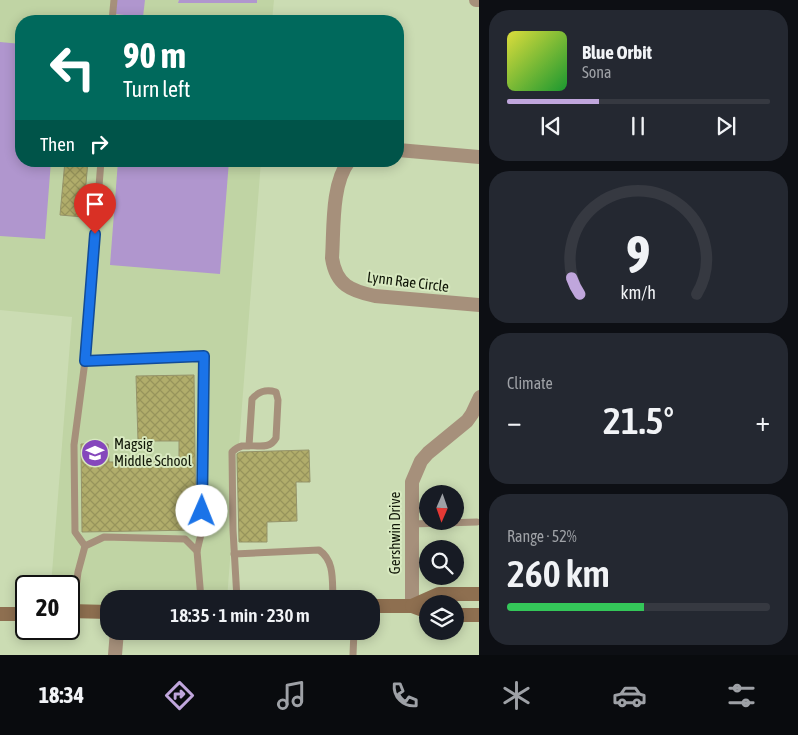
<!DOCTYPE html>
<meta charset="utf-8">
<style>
body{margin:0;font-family:"Asap Condensed",sans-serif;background:#242831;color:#f1f3f6;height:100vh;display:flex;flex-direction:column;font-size:19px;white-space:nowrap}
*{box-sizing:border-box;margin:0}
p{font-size:16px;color:#9ea1a6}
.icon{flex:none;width:28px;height:28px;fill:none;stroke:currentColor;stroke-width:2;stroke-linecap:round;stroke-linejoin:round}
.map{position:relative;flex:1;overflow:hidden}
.panel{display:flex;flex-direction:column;gap:10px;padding:10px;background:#0d0f14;width:319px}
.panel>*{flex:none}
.top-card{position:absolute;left:15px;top:15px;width:389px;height:152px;border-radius:20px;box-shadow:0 2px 12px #0003;background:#00695c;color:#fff;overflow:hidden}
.needle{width:32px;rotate:182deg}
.tools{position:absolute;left:419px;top:485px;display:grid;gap:10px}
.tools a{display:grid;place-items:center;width:45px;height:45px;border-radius:50%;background:#171b24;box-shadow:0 2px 12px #0003;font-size:25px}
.speed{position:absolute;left:15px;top:575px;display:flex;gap:10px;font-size:25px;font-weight:700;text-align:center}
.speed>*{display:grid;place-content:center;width:65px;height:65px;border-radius:50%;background:#171b24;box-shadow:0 2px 12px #0003;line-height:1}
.speed .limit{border:2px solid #111;border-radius:8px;background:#fff;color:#111}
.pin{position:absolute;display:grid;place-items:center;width:42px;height:42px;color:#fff;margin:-51px -21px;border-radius:50% 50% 50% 0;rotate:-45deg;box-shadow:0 0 5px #0007}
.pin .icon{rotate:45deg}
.me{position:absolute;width:55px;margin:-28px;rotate:1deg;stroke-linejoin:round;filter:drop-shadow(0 0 4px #0008)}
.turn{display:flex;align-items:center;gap:18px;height:105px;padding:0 25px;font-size:22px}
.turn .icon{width:65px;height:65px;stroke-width:2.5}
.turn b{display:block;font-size:35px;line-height:42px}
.then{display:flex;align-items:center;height:48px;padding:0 25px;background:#0003;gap:10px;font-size:19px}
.big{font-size:38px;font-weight:600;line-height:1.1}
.panel .widget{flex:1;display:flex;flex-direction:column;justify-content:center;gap:8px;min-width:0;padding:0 18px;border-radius:20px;background:#242831}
.panel .dial{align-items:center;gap:0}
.dial svg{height:130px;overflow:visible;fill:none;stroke:#363941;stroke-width:7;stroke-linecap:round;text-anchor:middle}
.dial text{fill:#f1f3f6;stroke:none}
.song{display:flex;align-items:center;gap:15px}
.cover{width:60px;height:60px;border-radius:8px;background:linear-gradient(135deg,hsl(60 70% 55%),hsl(130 70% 35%))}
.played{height:5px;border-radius:2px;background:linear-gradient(90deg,#c0a6dc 35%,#363941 35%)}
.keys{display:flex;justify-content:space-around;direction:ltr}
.heat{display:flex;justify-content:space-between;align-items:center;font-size:28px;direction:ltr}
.charge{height:8px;border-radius:4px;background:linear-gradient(90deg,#34c759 52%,#363941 0)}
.trip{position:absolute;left:100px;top:590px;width:280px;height:50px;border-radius:20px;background:#171b24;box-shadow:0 2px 12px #0003;font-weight:600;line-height:50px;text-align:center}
.tabs{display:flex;height:80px;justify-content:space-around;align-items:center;background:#090b0e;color:#9ea1a6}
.tabs .icon{width:35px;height:35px}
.tabs .active{color:#c0a6dc}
.tabs b{font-size:22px;color:#f1f3f6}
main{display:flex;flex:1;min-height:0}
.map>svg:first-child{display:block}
.built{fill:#c0d4a4}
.garden{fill:#b096ce}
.building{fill:url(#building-cross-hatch);stroke:#95936a}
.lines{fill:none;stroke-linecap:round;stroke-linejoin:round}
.service{stroke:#a6907b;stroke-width:7}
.minor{stroke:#a6907b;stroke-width:14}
.secondary{stroke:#8e6f50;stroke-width:14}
.route-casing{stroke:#114b97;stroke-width:12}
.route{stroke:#1a73e8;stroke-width:9}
.labels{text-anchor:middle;stroke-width:4;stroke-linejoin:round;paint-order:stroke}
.street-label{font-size:15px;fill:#101607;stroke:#d8e9c0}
.poi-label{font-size:15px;fill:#101607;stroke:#d8e9c0;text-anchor:start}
</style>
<main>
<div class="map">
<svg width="480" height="655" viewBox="0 0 480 655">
<defs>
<pattern id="building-cross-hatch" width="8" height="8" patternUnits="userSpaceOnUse" patternTransform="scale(1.25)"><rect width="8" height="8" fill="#b1ad6b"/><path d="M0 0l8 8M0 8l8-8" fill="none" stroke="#97945b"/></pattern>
</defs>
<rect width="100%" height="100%" fill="#cbdcb3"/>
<path class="built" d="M0,0H274L272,21H21V161H261L227,599H109V612L69,611V586H51L72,317L0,310Z"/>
<g class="garden">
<path d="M117,0H145L143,17L115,14Z"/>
<path d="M179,0H257V3H178Z"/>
<path d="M0,42L21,44V161H51L45,239L0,236Z"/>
<path d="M118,161H229L220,274L110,265Z"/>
</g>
<g class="building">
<path d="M65,161H88L83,217L60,215Z"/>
<path d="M194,375L196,530L82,532L81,444H108L109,462L179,461V441H138L136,376Z"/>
<path d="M309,450L310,482H296L297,521L267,522V542H239L237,454L240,452Z"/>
</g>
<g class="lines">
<g class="service">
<path d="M112,21L114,0"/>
<path d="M85,361L205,356L202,530L197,551"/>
<path d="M411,524L477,522"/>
<path d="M85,546L75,532L74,445L85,361L101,161"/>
<path d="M234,554L319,550C335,561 332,581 333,599"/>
<path d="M237,599L233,530L232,452C235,449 238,447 242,446C255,444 269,451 276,438L278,400L276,392C266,389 259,391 252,399L249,446"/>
<path d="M73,611L78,572L85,546L104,537L185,539L197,551L201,599"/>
<path d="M353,655L354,631"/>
</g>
<g class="minor">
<path d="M476,0H480"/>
<path d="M398,150L480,157"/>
<path d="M349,161C331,184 334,230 332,258C336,285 351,291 375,296L480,305"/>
<path d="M412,606V482L421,461L428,453L467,421L472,414L480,397"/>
<path d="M115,655L117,631"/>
</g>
<g class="secondary">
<path d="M371,606H412L428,612"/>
<path d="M412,606L439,594H480"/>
<path d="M69,611L109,612"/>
<path d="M0,614H26"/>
<path d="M455,615H480"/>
</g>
</g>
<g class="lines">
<g class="route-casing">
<path id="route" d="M95,234L85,361L204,356L202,511"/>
</g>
<use href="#route" class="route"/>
</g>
<defs>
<g id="school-disc" transform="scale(1.4375)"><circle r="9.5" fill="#8547bc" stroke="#d8e9c0"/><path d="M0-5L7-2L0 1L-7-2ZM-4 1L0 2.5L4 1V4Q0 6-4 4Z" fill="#fff"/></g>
</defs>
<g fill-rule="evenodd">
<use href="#school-disc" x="95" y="453"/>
</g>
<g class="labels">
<g class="street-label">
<text transform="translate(408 282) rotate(7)" y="5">Lynn Rae Circle</text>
<text transform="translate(395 533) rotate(-90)" y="5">Gershwin Drive</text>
</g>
<g class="poi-label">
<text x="114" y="449">Magsig<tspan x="114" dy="17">Middle School</tspan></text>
</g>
</g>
</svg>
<div class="tools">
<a><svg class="needle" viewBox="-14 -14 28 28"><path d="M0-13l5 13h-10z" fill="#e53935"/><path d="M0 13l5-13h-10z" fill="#9ea1a6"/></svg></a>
<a><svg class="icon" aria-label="search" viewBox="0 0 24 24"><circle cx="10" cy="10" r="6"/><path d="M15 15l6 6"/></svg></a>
<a><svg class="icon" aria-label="layers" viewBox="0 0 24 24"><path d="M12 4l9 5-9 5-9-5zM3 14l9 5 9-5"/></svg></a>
</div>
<div class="speed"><div class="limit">20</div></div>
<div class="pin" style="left:95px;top:234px;background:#d93025"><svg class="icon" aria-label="arrive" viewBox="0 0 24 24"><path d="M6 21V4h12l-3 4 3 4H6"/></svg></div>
<svg class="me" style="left:202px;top:511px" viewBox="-20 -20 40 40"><circle r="19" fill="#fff"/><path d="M0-13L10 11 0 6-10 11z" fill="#1a73e8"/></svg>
<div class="trip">18:35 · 1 min · 230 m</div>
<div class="top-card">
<div class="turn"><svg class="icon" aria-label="left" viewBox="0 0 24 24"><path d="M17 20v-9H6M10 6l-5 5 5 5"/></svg><div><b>90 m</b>Turn left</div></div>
<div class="then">Then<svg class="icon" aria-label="right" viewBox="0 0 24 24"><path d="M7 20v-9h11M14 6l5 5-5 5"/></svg></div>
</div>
</div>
<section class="panel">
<div class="widget">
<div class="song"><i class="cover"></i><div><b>Blue Orbit</b><p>Sona</p></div></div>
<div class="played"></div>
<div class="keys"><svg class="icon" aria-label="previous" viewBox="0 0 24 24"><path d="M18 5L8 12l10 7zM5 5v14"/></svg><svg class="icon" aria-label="pause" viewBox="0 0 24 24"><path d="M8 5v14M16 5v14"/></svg><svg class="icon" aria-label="next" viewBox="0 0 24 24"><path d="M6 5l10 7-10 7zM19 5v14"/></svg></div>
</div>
<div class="widget dial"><svg viewBox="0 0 100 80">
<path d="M14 69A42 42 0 1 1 86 69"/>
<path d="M14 69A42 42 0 0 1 9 59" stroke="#c0a6dc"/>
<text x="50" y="56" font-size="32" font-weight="700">9</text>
<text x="50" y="72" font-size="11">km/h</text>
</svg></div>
<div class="widget"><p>Climate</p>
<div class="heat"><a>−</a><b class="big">21.5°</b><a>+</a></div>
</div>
<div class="widget"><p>Range · 52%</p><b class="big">260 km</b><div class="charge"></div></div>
</section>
</main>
<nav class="tabs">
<b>18:34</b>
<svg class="icon active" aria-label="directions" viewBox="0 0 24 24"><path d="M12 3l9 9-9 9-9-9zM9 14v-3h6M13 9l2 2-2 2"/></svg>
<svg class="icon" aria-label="music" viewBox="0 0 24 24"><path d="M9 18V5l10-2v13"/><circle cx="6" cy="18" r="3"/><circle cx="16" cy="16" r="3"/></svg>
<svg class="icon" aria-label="phone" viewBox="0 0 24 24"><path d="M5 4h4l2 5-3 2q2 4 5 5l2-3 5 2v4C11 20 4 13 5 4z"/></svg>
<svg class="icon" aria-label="climate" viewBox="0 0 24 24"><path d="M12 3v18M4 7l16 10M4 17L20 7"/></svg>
<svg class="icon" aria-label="car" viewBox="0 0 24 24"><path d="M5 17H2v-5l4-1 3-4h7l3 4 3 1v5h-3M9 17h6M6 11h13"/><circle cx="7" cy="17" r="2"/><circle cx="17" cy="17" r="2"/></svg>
<svg class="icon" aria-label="filters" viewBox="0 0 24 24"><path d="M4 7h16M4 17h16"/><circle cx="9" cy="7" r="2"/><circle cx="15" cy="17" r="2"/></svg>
</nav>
